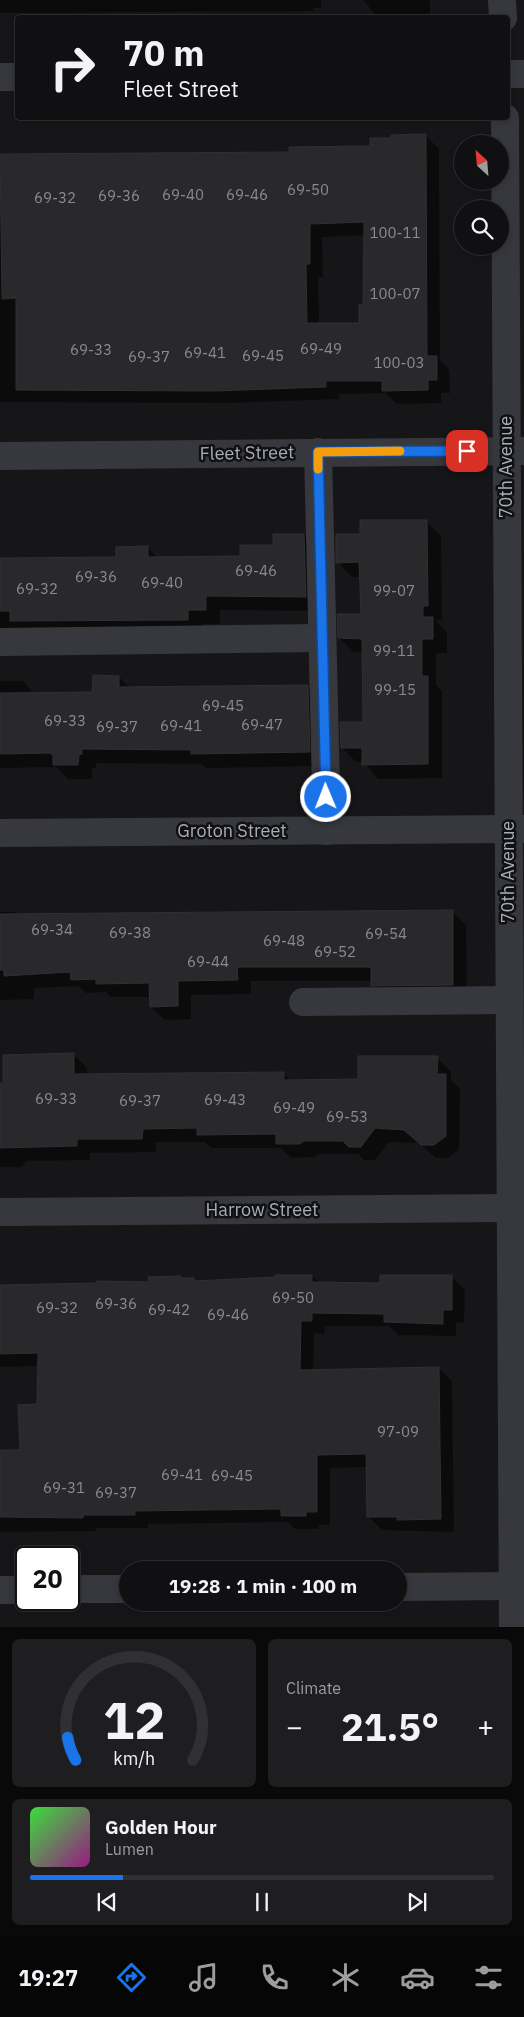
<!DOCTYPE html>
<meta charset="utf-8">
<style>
body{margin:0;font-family:"IBM Plex Sans",sans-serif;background:#1e1e20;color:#f1f3f6;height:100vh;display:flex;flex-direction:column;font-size:19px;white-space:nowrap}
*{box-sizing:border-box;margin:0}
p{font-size:16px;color:#9c9d9f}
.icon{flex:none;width:28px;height:28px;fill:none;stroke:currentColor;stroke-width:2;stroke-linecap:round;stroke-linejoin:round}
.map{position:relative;height:1627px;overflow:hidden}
.panel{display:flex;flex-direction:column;gap:12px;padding:12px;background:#09090a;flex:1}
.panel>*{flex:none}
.banner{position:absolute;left:15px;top:15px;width:495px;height:105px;border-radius:5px;box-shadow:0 2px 8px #0003,0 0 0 1px #303032;background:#101012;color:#f1f3f6;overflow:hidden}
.needle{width:32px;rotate:334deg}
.fabs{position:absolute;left:454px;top:135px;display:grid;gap:10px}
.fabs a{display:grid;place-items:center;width:55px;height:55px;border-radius:50%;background:#101012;box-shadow:0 2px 8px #0003,0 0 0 1px #303032;font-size:25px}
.speed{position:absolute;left:15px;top:1546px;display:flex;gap:10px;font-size:25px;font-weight:700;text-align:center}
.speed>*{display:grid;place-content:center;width:65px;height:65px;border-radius:50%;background:#101012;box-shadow:0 2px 8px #0003,0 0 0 1px #303032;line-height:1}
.speed .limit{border:2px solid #111;border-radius:8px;background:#fff;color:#111}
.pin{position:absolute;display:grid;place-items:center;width:42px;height:42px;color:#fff;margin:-21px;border-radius:10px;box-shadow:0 2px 8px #0006}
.me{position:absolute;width:55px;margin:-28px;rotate:359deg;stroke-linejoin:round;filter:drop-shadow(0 0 4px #0008)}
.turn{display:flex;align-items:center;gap:18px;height:105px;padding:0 25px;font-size:22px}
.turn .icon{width:65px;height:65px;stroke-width:2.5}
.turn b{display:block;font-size:35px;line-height:42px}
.big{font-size:38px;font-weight:800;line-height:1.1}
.panel .card{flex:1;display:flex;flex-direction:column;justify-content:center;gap:8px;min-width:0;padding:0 18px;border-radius:8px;background:#1e1e20}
.panel .dial{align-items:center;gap:0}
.dial svg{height:130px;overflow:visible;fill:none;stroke:#303032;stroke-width:7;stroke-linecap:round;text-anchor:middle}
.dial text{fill:#f1f3f6;stroke:none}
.song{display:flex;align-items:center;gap:15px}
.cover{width:60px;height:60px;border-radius:8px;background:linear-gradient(135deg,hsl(120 70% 55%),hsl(310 70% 35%))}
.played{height:5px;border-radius:2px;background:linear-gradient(90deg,#1a73e8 20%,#303032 20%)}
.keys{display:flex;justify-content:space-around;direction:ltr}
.heat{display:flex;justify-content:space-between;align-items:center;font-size:28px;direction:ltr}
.panel .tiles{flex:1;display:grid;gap:12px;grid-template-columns:1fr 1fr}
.card:last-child{grid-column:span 2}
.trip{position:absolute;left:119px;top:1561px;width:288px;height:50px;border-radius:25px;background:#101012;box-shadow:0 2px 8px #0003,0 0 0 1px #303032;font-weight:800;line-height:50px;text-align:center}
.tabs{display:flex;height:80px;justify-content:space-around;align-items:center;background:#060607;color:#9c9d9f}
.tabs .icon{width:35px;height:35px}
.tabs .current{color:#1a73e8}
.tabs b{font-size:22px;color:#f1f3f6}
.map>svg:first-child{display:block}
.shadow{fill:#0007;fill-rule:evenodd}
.building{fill:#29292c;stroke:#303034;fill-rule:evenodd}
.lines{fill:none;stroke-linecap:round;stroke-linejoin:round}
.minor{stroke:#37383d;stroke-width:28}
.route-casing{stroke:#114b97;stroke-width:12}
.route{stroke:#1a73e8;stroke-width:9}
.slow{stroke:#f59e0b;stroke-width:9}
.labels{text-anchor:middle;stroke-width:5;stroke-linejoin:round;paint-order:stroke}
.number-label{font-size:15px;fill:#888b94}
.street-label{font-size:18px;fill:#a8adb8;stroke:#111113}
</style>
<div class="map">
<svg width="524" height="1627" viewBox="0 0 524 1627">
<rect width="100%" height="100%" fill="#161618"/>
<g class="shadow">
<path d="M0,0H321V8H313L314,11L0,13Z"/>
<path d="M363,0H430V16H377Z"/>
<path d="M426,136L439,149L440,360L449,370L450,393H441V403L397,404L386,393L339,394V399L229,403L0,402V155L290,154L371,147ZM365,235L364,306L360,324H319L318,277H323L322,237Z"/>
<path d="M427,522L441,536L442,620H437V622L447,633V653H436V685L442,691V778L378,779L364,762H356L342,748L364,724L363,652H354L339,638L362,616L361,577H352L338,562L362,535Z"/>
<path d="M304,535L318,549L320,611L220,610V624H202V633L0,636V559L117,558L148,548L158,558L241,557Z"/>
<path d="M119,677L130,688L307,686L322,700L323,766L206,768L202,764L96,763V768L92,769V779H68L57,767L0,768V681H23L35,694H94Z"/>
<path d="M452,911L466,925L467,998L386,999L373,985V981H251V994L191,995V1019L165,1020L151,1007V997H111L106,992L86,993L78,986L34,988V999L0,1000V912H16L18,915Z"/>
<path d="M73,1054L87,1068V1075L284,1074L291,1081H360L437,1058L451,1071V1080L460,1089L459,1150L448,1158H436L419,1143L389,1142L375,1160H364L358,1154H318L314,1157L291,1158L281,1148H212L205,1142H156V1152L90,1153V1160L27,1161L21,1167H0V1083Z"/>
<path d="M312,1276L319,1283L381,1284L451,1277L465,1290L464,1323L456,1322V1336L398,1335L389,1326H325L324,1334L314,1333L313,1370L438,1368L452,1381L454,1532L382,1530L369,1517L368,1467L330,1468V1525H319V1529H295L288,1522L148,1524V1528H96V1531L0,1532V1452L21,1451L39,1405V1366L0,1367V1286L150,1284L181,1277L183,1279H194L196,1282Z"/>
</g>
<g class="building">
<path d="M426,134L427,356H437V380H428V390L382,391V381H326V387L215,391L16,390V298L2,299L0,154L289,152V147L370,146V138H391V135ZM364,222L363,305L359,304V323H307L306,264H310V224Z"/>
<path d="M360,520H427L428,606H423V617H433V639H422V676H428V764L362,765V748H341L340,722H363L362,639L338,638L337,614H361L359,562L336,563V534H360Z"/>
<path d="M273,534H304L306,597L206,596V610H188V620L10,621V611H0V558L116,557V547L148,546V557L240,556V545H273Z"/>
<path d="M93,675L119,676V687L308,685L310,752L191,754V750L82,749V754L79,755L78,765H53V755L49,753L0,754V693L92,692Z"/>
<path d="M453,910V985L371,986V967H237L238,980L178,981V1006L150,1007L149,983L96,984V979L71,980L70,972L4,976V970H0V914Z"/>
<path d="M74,1053V1074L284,1072V1080L358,1079V1056H438L437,1074H446V1136L434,1145H421L404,1130L375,1128L361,1147H349L343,1141H304L300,1144H276V1134L197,1135V1128L143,1129L142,1139H77V1146L0,1148V1083H3V1055Z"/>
<path d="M275,1275H312V1282L380,1283V1275H452V1310H443V1324L384,1322V1314L312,1313V1321H301L300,1370L439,1367L441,1519L397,1520V1517H367L366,1454L317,1455V1512H306V1516H281V1509L135,1511V1515H83V1518L0,1517V1450H20L18,1405L37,1404L38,1353L0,1354V1285L97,1283V1281L149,1282L148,1277L181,1276V1278H194V1281L275,1277Z"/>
</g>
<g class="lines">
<g class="minor">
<path d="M502,0L503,18"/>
<path d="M508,74H524"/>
<path d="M0,77H18"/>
<path d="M505,118L513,1627"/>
<path d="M318,452L327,831"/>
<path d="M0,456L524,451"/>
<path d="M0,642L322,638"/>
<path d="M0,833L524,829"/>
<path d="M303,1002L508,1000"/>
<path d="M0,1212L524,1208"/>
<path d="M398,1587L524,1586"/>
<path d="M69,1589H128"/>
<path d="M0,1590H26"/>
</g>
</g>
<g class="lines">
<g class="route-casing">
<path id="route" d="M326,797L318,452L467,451"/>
</g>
<use href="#route" class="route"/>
<path class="slow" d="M318,469V452L400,451"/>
</g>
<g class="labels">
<g class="number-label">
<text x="308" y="195">69-50</text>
<text x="183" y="200">69-40</text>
<text x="247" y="200">69-46</text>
<text x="119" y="201">69-36</text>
<text x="55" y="203">69-32</text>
<text x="395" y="238">100-11</text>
<text x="395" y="299">100-07</text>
<text x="321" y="354">69-49</text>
<text x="91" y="355">69-33</text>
<text x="205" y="358">69-41</text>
<text x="263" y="361">69-45</text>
<text x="149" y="362">69-37</text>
<text x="399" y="368">100-03</text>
<text x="256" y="576">69-46</text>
<text x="96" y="582">69-36</text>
<text x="162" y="588">69-40</text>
<text x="37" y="594">69-32</text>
<text x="394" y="596">99-07</text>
<text x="394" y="656">99-11</text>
<text x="395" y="695">99-15</text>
<text x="223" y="711">69-45</text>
<text x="65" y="726">69-33</text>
<text x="262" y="730">69-47</text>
<text x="181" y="731">69-41</text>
<text x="117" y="732">69-37</text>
<text x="52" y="935">69-34</text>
<text x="130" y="938">69-38</text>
<text x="386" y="939">69-54</text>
<text x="284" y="946">69-48</text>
<text x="335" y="957">69-52</text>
<text x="208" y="967">69-44</text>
<text x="56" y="1104">69-33</text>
<text x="225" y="1105">69-43</text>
<text x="140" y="1106">69-37</text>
<text x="294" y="1113">69-49</text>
<text x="347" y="1122">69-53</text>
<text x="293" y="1303">69-50</text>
<text x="116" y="1309">69-36</text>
<text x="57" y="1313">69-32</text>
<text x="169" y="1315">69-42</text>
<text x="228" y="1320">69-46</text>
<text x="398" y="1437">97-09</text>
<text x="182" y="1480">69-41</text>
<text x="232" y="1481">69-45</text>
<text x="64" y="1493">69-31</text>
<text x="116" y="1498">69-37</text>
</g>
<g class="street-label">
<text transform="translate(247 453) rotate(-1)" y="6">Fleet Street</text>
<text transform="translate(506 467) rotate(-90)" y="6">70th Avenue</text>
<text x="232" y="837">Groton Street</text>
<text transform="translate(508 872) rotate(-90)" y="6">70th Avenue</text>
<text x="262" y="1216">Harrow Street</text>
</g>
</g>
</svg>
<div class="fabs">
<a><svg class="needle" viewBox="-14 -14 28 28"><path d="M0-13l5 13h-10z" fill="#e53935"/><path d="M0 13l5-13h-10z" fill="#9c9d9f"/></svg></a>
<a><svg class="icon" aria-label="search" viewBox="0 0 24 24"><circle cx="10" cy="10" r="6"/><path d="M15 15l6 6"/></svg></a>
</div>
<div class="speed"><div class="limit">20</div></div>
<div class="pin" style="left:467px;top:451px;background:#d93025"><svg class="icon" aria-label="arrive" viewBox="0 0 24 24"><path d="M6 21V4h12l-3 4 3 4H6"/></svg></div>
<svg class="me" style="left:326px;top:797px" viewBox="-20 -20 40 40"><circle r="17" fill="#1a73e8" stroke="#fff" stroke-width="3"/><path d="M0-11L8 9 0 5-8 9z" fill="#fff"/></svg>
<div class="trip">19:28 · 1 min · 100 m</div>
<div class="banner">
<div class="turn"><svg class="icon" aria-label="right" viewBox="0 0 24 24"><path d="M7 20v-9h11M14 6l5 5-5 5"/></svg><div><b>70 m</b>Fleet Street</div></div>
</div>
</div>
<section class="panel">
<div class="tiles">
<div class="card dial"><svg viewBox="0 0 100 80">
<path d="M14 69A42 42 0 1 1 86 69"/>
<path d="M14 69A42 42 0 0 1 9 55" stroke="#1a73e8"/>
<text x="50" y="56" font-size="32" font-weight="700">12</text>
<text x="50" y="72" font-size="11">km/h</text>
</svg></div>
<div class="card"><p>Climate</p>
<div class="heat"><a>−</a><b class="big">21.5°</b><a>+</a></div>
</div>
<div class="card">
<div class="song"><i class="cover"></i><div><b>Golden Hour</b><p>Lumen</p></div></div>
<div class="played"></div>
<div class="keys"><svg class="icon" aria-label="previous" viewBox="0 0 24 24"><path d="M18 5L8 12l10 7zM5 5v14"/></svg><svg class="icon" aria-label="pause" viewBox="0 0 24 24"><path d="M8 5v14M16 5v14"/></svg><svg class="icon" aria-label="next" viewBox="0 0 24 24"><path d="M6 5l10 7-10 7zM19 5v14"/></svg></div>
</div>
</div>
</section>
<nav class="tabs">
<b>19:27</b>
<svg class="icon current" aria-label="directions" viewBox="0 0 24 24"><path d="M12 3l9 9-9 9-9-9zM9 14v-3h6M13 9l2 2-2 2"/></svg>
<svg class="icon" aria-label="music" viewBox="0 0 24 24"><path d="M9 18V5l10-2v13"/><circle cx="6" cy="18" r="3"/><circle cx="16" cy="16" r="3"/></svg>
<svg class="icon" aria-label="phone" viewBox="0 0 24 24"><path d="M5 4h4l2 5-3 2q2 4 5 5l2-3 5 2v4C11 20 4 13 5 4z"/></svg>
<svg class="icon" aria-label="climate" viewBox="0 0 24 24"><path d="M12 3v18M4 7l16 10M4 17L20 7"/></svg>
<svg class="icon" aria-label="car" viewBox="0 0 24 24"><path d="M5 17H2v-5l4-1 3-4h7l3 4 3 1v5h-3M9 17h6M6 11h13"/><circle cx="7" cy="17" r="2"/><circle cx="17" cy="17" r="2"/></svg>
<svg class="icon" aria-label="filters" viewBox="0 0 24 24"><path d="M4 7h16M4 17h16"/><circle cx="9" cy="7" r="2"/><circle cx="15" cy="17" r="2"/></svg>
</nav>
